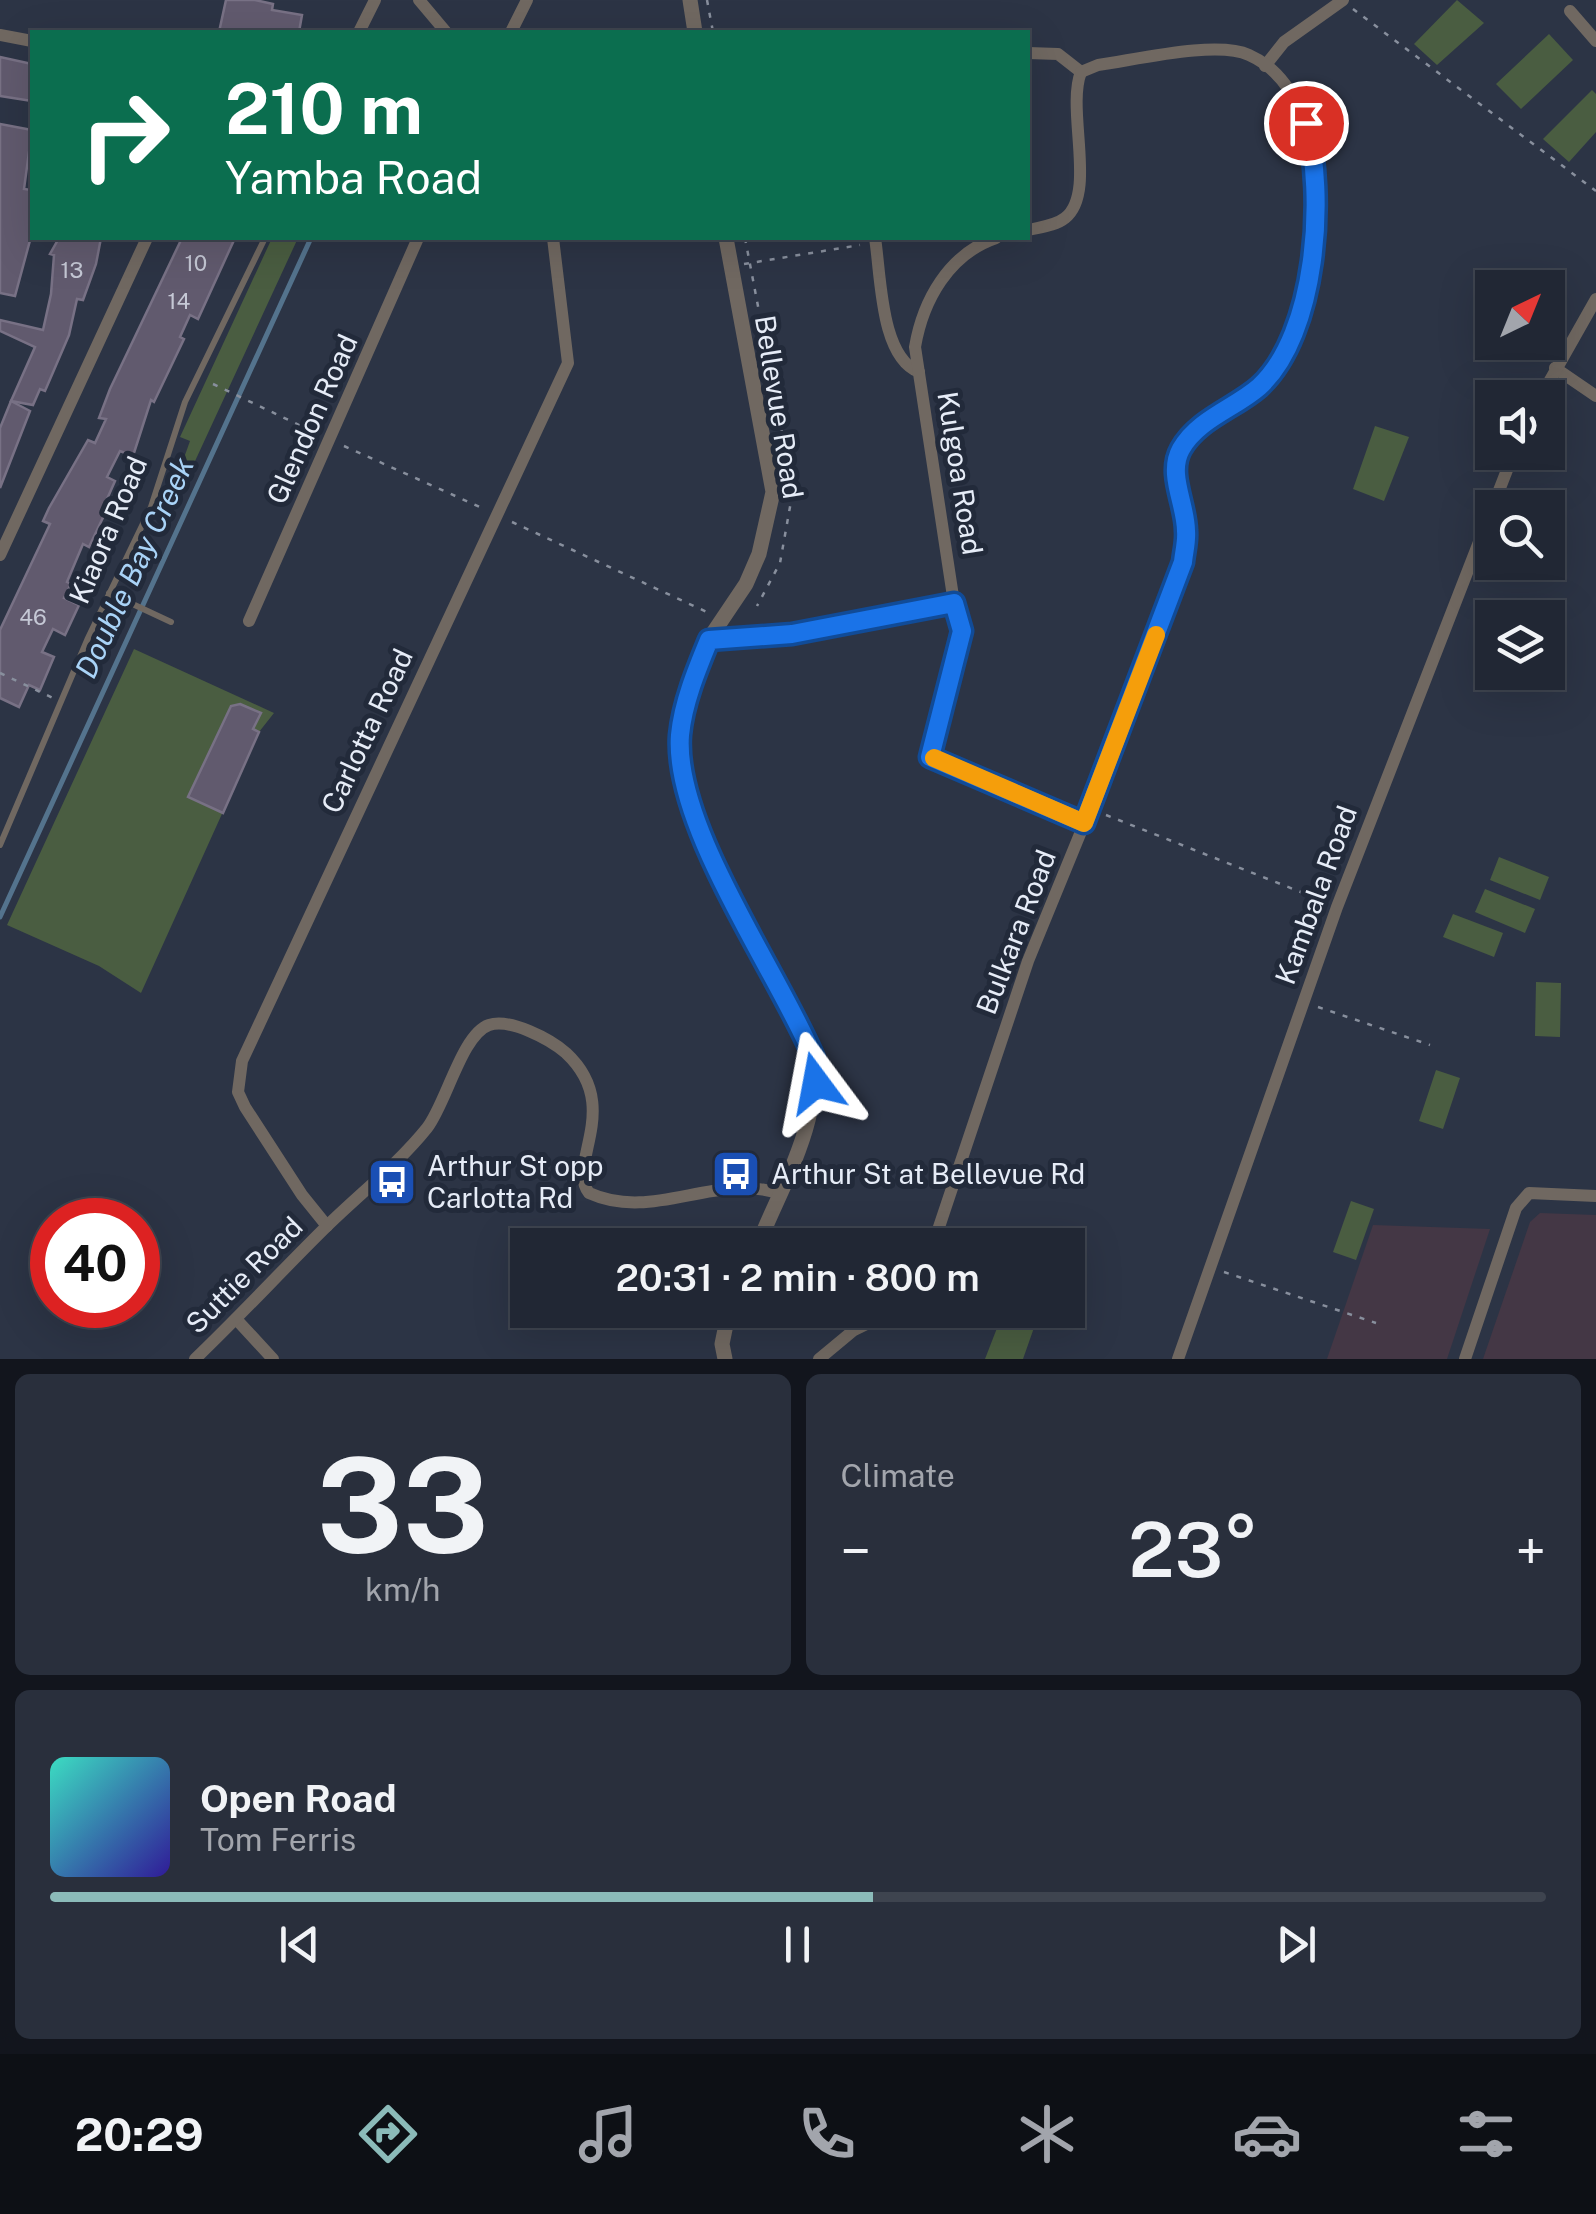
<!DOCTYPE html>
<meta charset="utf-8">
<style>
body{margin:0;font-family:"Public Sans",sans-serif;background:#292f3c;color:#f1f3f6;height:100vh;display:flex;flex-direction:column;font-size:38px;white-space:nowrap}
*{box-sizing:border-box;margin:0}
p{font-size:32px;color:#a2a5ac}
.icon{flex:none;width:55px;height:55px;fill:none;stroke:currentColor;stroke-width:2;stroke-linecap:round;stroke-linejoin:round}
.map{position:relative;height:1359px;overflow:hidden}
.sheet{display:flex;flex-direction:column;gap:15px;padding:15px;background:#12151d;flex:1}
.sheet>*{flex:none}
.top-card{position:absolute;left:30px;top:30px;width:1000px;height:210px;border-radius:0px;box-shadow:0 10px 40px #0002,0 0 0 2px #3e444f;background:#0b6e4f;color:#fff;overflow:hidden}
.needle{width:65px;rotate:43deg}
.controls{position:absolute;left:1475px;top:270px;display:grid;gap:20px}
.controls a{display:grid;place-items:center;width:90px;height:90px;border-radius:0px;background:#212734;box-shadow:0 10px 40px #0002,0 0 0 2px #3e444f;font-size:50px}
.speed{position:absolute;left:30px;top:1198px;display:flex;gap:20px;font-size:50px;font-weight:700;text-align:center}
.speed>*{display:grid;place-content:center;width:130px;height:130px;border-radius:50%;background:#212734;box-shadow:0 10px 40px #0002,0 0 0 2px #3e444f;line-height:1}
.speed .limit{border:15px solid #d22;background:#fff;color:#111}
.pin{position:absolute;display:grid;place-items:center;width:85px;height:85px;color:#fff;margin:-42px;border:5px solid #fff;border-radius:50%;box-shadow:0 2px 10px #0007}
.me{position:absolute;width:110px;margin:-55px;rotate:347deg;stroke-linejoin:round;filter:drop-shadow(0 0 8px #0008)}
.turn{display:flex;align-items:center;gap:35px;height:210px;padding:0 30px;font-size:45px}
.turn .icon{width:130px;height:130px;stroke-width:2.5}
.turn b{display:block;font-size:70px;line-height:85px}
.big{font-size:75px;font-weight:600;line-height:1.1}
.sheet .card{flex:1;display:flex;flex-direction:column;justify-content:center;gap:15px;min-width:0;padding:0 35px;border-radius:15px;background:#292f3c}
.sheet .dial{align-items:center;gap:0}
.dial b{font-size:130px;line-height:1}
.song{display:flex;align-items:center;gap:30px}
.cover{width:120px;height:120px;border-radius:15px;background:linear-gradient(135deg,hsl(170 70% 55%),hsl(250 70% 35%))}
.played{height:10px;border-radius:5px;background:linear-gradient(90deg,#8bbbb9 55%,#3e444f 55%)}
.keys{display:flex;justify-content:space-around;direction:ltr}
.heat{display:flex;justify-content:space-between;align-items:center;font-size:55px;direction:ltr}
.sheet .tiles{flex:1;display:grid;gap:15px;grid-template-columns:1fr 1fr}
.card:last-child{grid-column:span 2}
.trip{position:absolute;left:510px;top:1228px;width:575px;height:100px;border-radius:0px;background:#212734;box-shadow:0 10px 40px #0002,0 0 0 2px #3e444f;font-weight:600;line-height:100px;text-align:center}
.tab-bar{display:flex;height:160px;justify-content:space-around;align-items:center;background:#0d1015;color:#a2a5ac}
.tab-bar .icon{width:70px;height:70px}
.tab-bar .current{color:#8bbbb9}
.tab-bar b{font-size:45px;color:#f1f3f6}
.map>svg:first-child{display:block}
.education{fill:#443745}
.green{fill:#4a5d41}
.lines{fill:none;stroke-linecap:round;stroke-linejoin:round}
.stream{stroke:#54738d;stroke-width:5}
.building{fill:#615a6e;stroke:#787185;stroke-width:2.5}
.path{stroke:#888f9d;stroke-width:2.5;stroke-dasharray:5 8;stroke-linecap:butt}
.service{stroke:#706861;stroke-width:6}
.minor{stroke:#706861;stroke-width:12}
.tertiary{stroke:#706861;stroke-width:15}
.route-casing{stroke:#114b97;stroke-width:25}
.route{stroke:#1a73e8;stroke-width:18}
.slow{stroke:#f59e0b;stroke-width:18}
.labels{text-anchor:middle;stroke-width:10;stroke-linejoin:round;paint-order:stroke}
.number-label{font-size:22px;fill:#c5c8d5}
.street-label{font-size:28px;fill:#e6ecf7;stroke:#222a3a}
.poi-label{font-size:28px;fill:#e6ecf7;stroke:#222a3a;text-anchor:start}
.water-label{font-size:30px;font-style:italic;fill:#a9d3f7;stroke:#222a3a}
</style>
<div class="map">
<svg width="1596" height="1359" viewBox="0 0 1596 1359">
<rect width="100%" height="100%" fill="#2c3445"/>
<g class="education">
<path d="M1540,1213L1596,1215V1359H1483L1530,1222Z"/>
<path d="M1373,1225L1490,1229L1447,1359H1327Z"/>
</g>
<g class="green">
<path d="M1457,0L1484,23L1437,65L1414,44Z"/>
<path d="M1549,34L1573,60L1521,109L1496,84Z"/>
<path d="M1592,90L1596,94V132L1569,162L1543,139Z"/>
<path d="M272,238H298L172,511L166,508L190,441L180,437Z"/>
<path d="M1375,426L1409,437L1384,501L1353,489Z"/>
<path d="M134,649L274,713L259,732L141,993L99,966L7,925Z"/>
<path d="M1499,857L1549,877L1540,900L1490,880Z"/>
<path d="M1485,889L1535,909L1525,933L1475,912Z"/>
<path d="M1453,914L1503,933L1494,957L1443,937Z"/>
<path d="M1536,982L1561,983L1560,1037L1535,1036Z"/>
<path d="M1436,1070L1460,1078L1443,1129L1419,1121Z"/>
<path d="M1351,1201L1374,1209L1356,1260L1333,1252Z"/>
<path d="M1004,1310L1036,1322L1023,1359H985Z"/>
</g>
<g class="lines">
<path class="stream" d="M0,917L311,238"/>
</g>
<g class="building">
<path d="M226,0H255L273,4L272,10L302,15L299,32H219Z"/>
<path d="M0,57L32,64V101L0,96Z"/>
<path d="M0,124L32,130L24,189L32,190V233L15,296L0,293Z"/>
<path d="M59,238H101L96,264L83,300L77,299L69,335L45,391L40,389L33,405L11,401L35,347L0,331V320L43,330L51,294L54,255L50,254Z"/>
<path d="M182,238H235L198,319L190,315L180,337L184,339L154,402L151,400L133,456L120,451L107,477L115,481L104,506L108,507L89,547L83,544L67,582L71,584L64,598L79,605L65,635L53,629L42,652L54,657L40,690L29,685L19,707L0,698V630L50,524L43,521L49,508L88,440L95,443L106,419L99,418L110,389Z"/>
<path d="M11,401L30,411L0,488V428Z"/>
<path d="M240,704L261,713L253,729L259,732L223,813L188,797L231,706Z"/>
</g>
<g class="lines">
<g class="path">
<path d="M707,0L713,32"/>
<path d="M1353,9L1596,191"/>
<path d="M745,238L793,490L780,563L757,606"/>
<path d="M744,264L860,245"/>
<path d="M213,384L318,434"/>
<path d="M344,446L482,508"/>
<path d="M512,522L709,613"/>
<path d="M0,673L53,698"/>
<path d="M1106,815L1326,902"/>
<path d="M1318,1007L1430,1045"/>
<path d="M1224,1272L1376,1323"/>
</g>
<g class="service">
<path d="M109,593L171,622"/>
<path d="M0,845L88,638L151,507L185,402L265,238"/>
</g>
<g class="minor">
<path d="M419,0L446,32"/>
<path d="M1570,11L1596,41"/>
<path d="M359,32L375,0"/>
<path d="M511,32L527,0"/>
<path d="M0,35L32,41"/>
<path d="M1028,53L1058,54L1081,72"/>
<path d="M1265,66L1284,42L1343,0"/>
<path d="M1028,230C1040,227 1055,226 1065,218C1097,193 1066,110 1081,72"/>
<path d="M875,238C881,275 880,357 919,372"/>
<path d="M996,238C949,254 923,300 915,347L954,603L962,631L930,757L1085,823"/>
<path d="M1555,368L1596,396"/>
<path d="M1540,398L1596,299"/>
<path d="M0,555L147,238"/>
<path d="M249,621L418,238"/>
<path d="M709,639L791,634L954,603"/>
<path d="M327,1226L302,1195L245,1107L238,1092L242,1061L568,363L553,238"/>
<path d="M933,1245L1028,961L1114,751L1183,562C1184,552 1186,542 1186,532C1186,505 1167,476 1180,450C1200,409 1259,402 1281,361C1321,288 1344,97 1249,55C1217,40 1135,60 1098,65L1081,72"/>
<path d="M236,1319L273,1359"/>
<path d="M195,1359C241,1315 284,1268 329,1224C362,1192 399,1163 427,1128C446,1104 462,1034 489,1025C510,1018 550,1039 566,1053C624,1107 566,1164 589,1193C653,1222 713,1173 778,1193"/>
<path d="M819,1359L854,1330L895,1310"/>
<path d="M1178,1359L1337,907L1514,452"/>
<path d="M1465,1359L1516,1208L1529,1193L1596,1196"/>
</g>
<g class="tertiary">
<path d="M690,0L695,32"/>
<path d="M726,238L773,492L759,554L746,584L709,639L680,735L685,777L702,835L805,1037C834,1103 782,1183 758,1245"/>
<path d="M725,1359L722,1344L729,1310"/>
</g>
</g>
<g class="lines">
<g class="route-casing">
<path id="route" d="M816,1083L814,1058C778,972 673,826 680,735C683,703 697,669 709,640L792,634L954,603L962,631L930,757L1084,823L1183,562C1184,552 1187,541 1186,531C1186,504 1167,474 1181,449C1198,419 1235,408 1259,387C1317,334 1326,194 1306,123"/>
</g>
<use href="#route" class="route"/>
<path class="slow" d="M934,758L1084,823L1156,635"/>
</g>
<defs>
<g id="bus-square" transform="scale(2.5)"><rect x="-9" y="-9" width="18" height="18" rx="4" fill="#1a4fb4" stroke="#222a3a"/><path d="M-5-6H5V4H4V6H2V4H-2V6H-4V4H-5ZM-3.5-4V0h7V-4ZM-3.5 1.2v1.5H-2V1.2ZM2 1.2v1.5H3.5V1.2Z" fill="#fff"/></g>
</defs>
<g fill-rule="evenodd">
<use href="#bus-square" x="736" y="1174"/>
<use href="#bus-square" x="392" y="1182"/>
</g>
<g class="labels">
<g class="number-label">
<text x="196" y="271">10</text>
<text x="72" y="278">13</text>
<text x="179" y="309">14</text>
<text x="33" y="625">46</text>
</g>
<g class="street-label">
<text transform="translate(779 407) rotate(81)" y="10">Bellevue Road</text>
<text transform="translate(312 419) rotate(-66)" y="10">Glendon Road</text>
<text transform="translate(960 473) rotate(81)" y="10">Kulgoa Road</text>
<text transform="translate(108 530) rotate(-67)" y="10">Kiaora Road</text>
<text transform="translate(367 731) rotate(-65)" y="10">Carlotta Road</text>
<text transform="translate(1316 895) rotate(-70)" y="10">Kambala Road</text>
<text transform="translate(1016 932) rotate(-69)" y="10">Bulkara Road</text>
<text transform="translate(244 1275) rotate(-45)" y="10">Suttie Road</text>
</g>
<g class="poi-label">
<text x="427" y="1176">Arthur St opp<tspan x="427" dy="32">Carlotta Rd</tspan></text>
<text x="771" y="1184">Arthur St at Bellevue Rd</text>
</g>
<g class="water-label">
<text transform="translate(135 568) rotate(-65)" y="10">Double Bay Creek</text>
</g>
</g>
</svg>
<div class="controls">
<a><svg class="needle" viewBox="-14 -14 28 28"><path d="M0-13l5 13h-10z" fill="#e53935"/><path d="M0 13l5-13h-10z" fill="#a2a5ac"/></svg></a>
<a><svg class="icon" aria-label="sound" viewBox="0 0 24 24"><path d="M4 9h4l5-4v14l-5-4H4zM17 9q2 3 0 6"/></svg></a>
<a><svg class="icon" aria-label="search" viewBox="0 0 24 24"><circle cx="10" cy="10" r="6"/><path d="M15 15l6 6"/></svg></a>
<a><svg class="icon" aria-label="layers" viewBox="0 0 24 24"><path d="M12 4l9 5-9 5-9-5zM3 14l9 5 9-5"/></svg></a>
</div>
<div class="speed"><div class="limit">40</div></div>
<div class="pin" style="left:1306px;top:123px;background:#d93025"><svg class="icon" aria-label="arrive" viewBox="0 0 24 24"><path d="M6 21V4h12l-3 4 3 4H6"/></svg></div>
<svg class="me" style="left:816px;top:1083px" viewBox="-20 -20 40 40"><path d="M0-17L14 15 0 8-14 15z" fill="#1a73e8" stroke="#fff" stroke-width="4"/></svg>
<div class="trip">20:31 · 2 min · 800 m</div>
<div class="top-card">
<div class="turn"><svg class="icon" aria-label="right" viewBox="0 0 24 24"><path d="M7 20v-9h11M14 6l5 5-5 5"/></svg><div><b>210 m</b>Yamba Road</div></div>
</div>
</div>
<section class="sheet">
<div class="tiles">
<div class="card dial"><b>33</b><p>km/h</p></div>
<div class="card"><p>Climate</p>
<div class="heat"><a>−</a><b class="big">23°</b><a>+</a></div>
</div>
<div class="card">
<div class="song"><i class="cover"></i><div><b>Open Road</b><p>Tom Ferris</p></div></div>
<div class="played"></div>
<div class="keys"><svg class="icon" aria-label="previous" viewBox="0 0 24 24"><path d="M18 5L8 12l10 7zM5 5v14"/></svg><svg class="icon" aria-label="pause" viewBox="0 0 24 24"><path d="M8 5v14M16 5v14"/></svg><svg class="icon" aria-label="next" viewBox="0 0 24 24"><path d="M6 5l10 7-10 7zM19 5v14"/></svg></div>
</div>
</div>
</section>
<nav class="tab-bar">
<b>20:29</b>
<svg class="icon current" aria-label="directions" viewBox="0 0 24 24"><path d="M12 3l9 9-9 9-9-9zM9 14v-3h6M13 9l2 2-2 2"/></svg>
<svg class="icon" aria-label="music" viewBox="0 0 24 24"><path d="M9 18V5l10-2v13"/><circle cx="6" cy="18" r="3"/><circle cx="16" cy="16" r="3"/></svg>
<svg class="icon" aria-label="phone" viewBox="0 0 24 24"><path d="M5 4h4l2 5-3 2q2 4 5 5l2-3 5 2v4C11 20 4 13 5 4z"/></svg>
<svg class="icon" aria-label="climate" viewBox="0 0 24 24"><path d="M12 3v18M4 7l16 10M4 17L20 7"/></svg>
<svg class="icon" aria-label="car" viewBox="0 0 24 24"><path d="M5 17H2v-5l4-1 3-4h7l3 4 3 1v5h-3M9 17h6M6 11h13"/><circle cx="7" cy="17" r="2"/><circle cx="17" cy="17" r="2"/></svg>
<svg class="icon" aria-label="filters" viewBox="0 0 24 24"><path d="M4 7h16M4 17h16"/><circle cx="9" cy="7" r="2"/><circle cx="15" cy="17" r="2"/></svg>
</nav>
